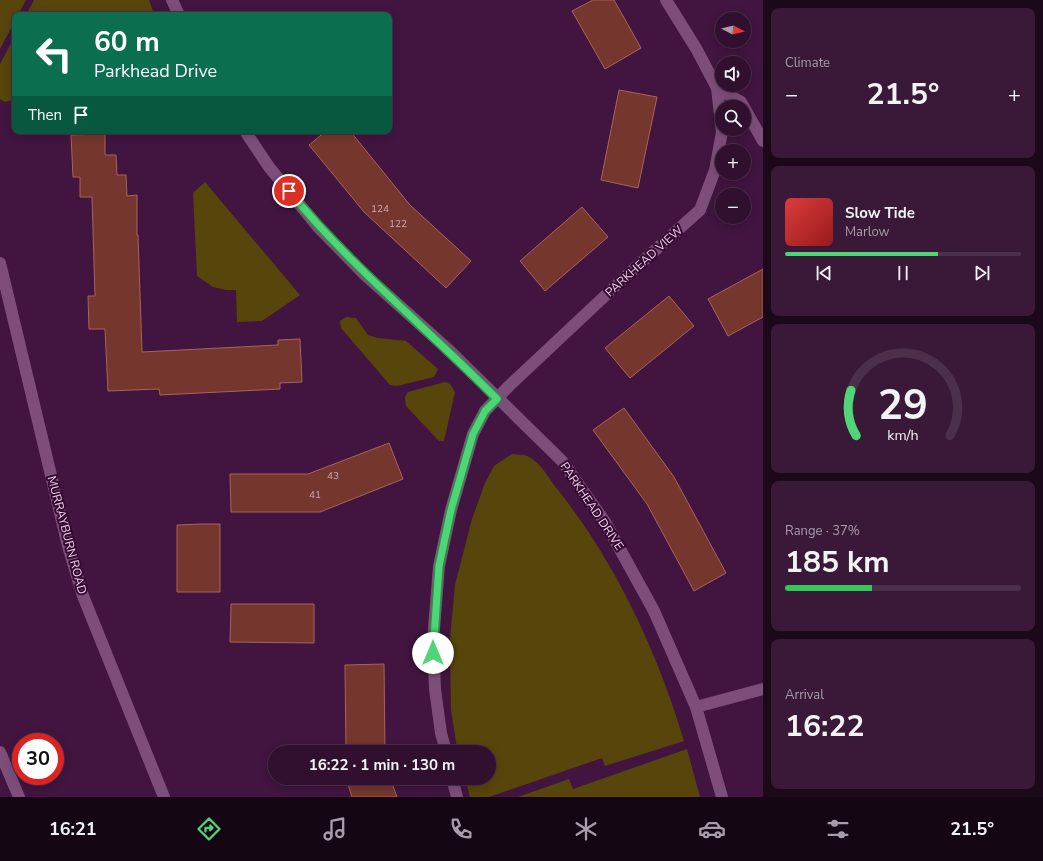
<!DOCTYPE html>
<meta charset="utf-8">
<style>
body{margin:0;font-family:"Nunito Sans",sans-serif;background:#391937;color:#f1f3f6;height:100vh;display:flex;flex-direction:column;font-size:15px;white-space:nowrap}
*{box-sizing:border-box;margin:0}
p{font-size:13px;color:#a89daa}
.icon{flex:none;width:22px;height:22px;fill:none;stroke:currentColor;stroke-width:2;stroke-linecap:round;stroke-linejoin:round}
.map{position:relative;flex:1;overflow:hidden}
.side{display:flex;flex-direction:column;gap:8px;padding:8px;background:#1b091a;width:280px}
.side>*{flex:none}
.top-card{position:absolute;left:12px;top:12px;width:380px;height:122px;border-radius:8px;box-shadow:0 2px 10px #0003,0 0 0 1px #4c304b;background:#0b6e4f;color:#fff;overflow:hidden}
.needle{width:26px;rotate:97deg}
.buttons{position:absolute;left:715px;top:12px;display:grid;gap:8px}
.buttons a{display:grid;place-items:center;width:36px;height:36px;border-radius:50%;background:#31102f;box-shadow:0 2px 10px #0003,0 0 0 1px #4c304b;font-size:20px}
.speed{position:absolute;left:12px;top:733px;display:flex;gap:8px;font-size:20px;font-weight:700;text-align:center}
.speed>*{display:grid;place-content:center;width:52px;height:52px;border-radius:50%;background:#31102f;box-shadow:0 2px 10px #0003,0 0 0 1px #4c304b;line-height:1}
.speed .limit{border:6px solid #d22;background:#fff;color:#111}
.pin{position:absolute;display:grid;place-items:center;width:34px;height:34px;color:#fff;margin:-17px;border:2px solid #fff;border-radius:50%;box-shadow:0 1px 4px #0007}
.me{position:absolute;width:44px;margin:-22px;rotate:0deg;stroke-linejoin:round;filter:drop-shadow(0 0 3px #0008)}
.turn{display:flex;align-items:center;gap:14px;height:84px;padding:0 16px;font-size:18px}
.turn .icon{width:52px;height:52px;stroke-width:2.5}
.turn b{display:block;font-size:28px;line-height:34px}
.then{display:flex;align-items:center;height:38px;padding:0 16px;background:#0003;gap:8px;font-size:15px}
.big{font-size:30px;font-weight:700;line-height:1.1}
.side .tile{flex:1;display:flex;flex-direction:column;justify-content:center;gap:6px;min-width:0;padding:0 14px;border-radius:8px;background:#391937}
.side .dial{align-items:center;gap:0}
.dial svg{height:104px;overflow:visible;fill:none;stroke:#4c304b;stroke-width:7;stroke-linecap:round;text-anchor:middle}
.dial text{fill:#f1f3f6;stroke:none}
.song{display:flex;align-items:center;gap:12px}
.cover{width:48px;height:48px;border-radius:6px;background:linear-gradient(135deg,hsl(0 70% 55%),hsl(0 70% 35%))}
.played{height:4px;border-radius:2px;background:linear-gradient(90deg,#4ed676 65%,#4c304b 65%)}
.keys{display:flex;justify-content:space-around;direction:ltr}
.heat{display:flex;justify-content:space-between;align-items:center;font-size:22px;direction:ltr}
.charge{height:6px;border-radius:3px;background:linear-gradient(90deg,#34c759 37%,#4c304b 0)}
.trip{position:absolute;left:268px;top:745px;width:228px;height:40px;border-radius:20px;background:#31102f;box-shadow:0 2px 10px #0003,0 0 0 1px #4c304b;font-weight:700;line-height:40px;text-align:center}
.tab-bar{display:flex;height:64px;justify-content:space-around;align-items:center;background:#140613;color:#a89daa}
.tab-bar .icon{width:28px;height:28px}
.tab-bar .active{color:#4ed676}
.tab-bar b{font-size:18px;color:#f1f3f6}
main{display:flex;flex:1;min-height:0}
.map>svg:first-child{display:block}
.green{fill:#58450b}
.building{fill:#75362d;stroke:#a96459}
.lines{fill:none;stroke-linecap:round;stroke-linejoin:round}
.minor{stroke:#7e4e7a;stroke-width:12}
.tertiary{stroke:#7e4e7a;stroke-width:12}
.route-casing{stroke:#338b4d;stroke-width:10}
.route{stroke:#4ed676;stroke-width:7}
.labels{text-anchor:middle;stroke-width:4;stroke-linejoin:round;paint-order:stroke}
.number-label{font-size:10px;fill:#ceaaba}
.street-label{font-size:12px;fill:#ecd0e9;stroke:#360934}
</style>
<main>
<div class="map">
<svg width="763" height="797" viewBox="0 0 763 797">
<rect width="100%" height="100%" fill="#41153f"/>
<g class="green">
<path d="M0,0H26L18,15H15V21L0,49Z"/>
<path d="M34,0H149L154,14L26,15Z"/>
<path d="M15,36V100L5,102L0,99V64Z"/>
<path d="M205,182L300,295L262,321L237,322L236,290H226L213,287L197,276L193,193Z"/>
<path d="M346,317L356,318L368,335L378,338L406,341L438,369L434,377L397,386L390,385L341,328L340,321Z"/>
<path d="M445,382L450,384L455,392L444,441H439L406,406L405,397L408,392Z"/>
<path d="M512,454C517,455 523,454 527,456C539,461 547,475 554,485C614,559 657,650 684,741L605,766L602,758L489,797H470L465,778H489V752H458L457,748L451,710L450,639L455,585L472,519L485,483L494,466Z"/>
<path d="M687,749L700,797H518L569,779L573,789Z"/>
</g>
<g class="building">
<path d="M593,0H614L641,48L605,69L572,11Z"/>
<path d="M619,90L657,97L638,188L601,180Z"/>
<path d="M326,131H350L410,205L471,261L446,288L364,212L309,145Z"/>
<path d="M105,134V155H116L117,175H126L127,196L137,195V235H138L142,352L278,345V340L300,339L302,382L280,383V389L160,395L159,389L108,391L105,329H89L88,296H95L92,197H80V177H73L71,135Z"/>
<path d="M582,207L608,237L545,291L520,261Z"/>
<path d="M763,269V317L728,336L708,299Z"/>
<path d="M669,296L694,326L630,378L605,348Z"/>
<path d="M624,408L674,477L726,573L694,591L647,504L593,430Z"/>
<path d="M389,443L403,479L320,512H231L230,474H308Z"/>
<path d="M202,524H220V592H177V525Z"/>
<path d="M231,604H314V643L230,642Z"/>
<path d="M384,664L385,752H346L345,665Z"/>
<path d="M346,778H390L397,797H352Z"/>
</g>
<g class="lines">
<g class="minor">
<path d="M172,0L179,15"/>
<path d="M717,88L741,102L763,141"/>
<path d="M245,131L269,167L318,227L364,274L451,352L562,461L605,522L654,611L696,707L722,797"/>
<path d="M696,707L763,689"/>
<path d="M0,752L19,797"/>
<path d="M446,752L441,733L435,689L433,641L439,566L451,510L473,434L485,411L509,386L623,279L700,210L715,170L722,132L717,88L697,50L666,0"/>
<path d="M452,778L457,797"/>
</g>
<path class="tertiary" d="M0,263L68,546L83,596L164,797"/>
</g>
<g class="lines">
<g class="route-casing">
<path id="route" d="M289,191C351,267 428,329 497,399L485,411L473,434L451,510L439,566L433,653"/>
</g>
<use href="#route" class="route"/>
</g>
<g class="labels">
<g class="number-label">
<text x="380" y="212">124</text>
<text x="398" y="227">122</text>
<text x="333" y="479">43</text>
<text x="315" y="498">41</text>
</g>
<g class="street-label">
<text transform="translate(644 261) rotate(-42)" y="4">PARKHEAD VIEW</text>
<text transform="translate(592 506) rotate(56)" y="4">PARKHEAD DRIVE</text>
<text transform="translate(67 535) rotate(75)" y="4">MURRAYBURN ROAD</text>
</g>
</g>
</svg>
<div class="buttons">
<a><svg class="needle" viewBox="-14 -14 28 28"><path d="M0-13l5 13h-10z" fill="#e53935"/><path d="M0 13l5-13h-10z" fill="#a89daa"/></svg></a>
<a><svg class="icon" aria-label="sound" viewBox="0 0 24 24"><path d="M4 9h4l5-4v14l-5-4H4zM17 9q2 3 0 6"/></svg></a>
<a><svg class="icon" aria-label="search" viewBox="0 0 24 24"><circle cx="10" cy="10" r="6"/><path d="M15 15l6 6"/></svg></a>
<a>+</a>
<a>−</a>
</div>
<div class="speed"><div class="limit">30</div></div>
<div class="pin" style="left:289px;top:191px;background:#d93025"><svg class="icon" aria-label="arrive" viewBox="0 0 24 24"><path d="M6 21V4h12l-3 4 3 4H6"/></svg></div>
<svg class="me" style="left:433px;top:653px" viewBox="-20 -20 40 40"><circle r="19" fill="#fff"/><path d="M0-13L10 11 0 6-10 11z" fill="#4ed676"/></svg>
<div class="trip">16:22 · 1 min · 130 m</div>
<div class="top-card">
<div class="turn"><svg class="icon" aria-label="left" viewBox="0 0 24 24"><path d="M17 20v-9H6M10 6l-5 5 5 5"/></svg><div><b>60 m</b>Parkhead Drive</div></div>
<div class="then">Then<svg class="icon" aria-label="arrive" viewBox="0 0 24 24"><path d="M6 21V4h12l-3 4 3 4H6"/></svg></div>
</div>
</div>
<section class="side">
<div class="tile"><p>Climate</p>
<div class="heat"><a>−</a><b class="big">21.5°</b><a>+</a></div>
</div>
<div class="tile">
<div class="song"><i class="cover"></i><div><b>Slow Tide</b><p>Marlow</p></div></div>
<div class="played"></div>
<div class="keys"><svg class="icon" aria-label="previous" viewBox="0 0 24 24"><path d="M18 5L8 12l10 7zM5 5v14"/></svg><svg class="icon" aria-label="pause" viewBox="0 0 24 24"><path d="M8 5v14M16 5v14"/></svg><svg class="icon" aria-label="next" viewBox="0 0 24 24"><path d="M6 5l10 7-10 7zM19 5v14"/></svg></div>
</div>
<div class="tile dial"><svg viewBox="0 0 100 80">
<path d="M14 69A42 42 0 1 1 86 69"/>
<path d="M14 69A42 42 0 0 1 10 34" stroke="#4ed676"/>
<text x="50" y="56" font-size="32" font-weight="700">29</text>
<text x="50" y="72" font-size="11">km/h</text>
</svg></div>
<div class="tile"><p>Range · 37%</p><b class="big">185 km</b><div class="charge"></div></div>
<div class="tile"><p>Arrival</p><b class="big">16:22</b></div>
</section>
</main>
<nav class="tab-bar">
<b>16:21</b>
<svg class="icon active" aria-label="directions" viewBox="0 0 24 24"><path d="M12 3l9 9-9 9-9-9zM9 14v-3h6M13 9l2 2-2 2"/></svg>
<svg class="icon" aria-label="music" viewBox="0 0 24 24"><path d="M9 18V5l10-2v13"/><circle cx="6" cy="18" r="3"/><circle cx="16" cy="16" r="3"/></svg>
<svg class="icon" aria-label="phone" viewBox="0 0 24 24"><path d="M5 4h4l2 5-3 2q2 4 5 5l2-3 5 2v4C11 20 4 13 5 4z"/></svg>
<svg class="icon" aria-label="climate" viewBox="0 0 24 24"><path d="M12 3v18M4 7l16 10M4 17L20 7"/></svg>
<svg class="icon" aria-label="car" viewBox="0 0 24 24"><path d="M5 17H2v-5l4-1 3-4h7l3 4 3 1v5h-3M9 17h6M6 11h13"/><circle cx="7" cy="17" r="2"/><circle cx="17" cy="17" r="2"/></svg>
<svg class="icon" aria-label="filters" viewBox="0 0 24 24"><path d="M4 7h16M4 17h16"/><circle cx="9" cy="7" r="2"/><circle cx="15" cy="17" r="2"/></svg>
<b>21.5°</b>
</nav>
